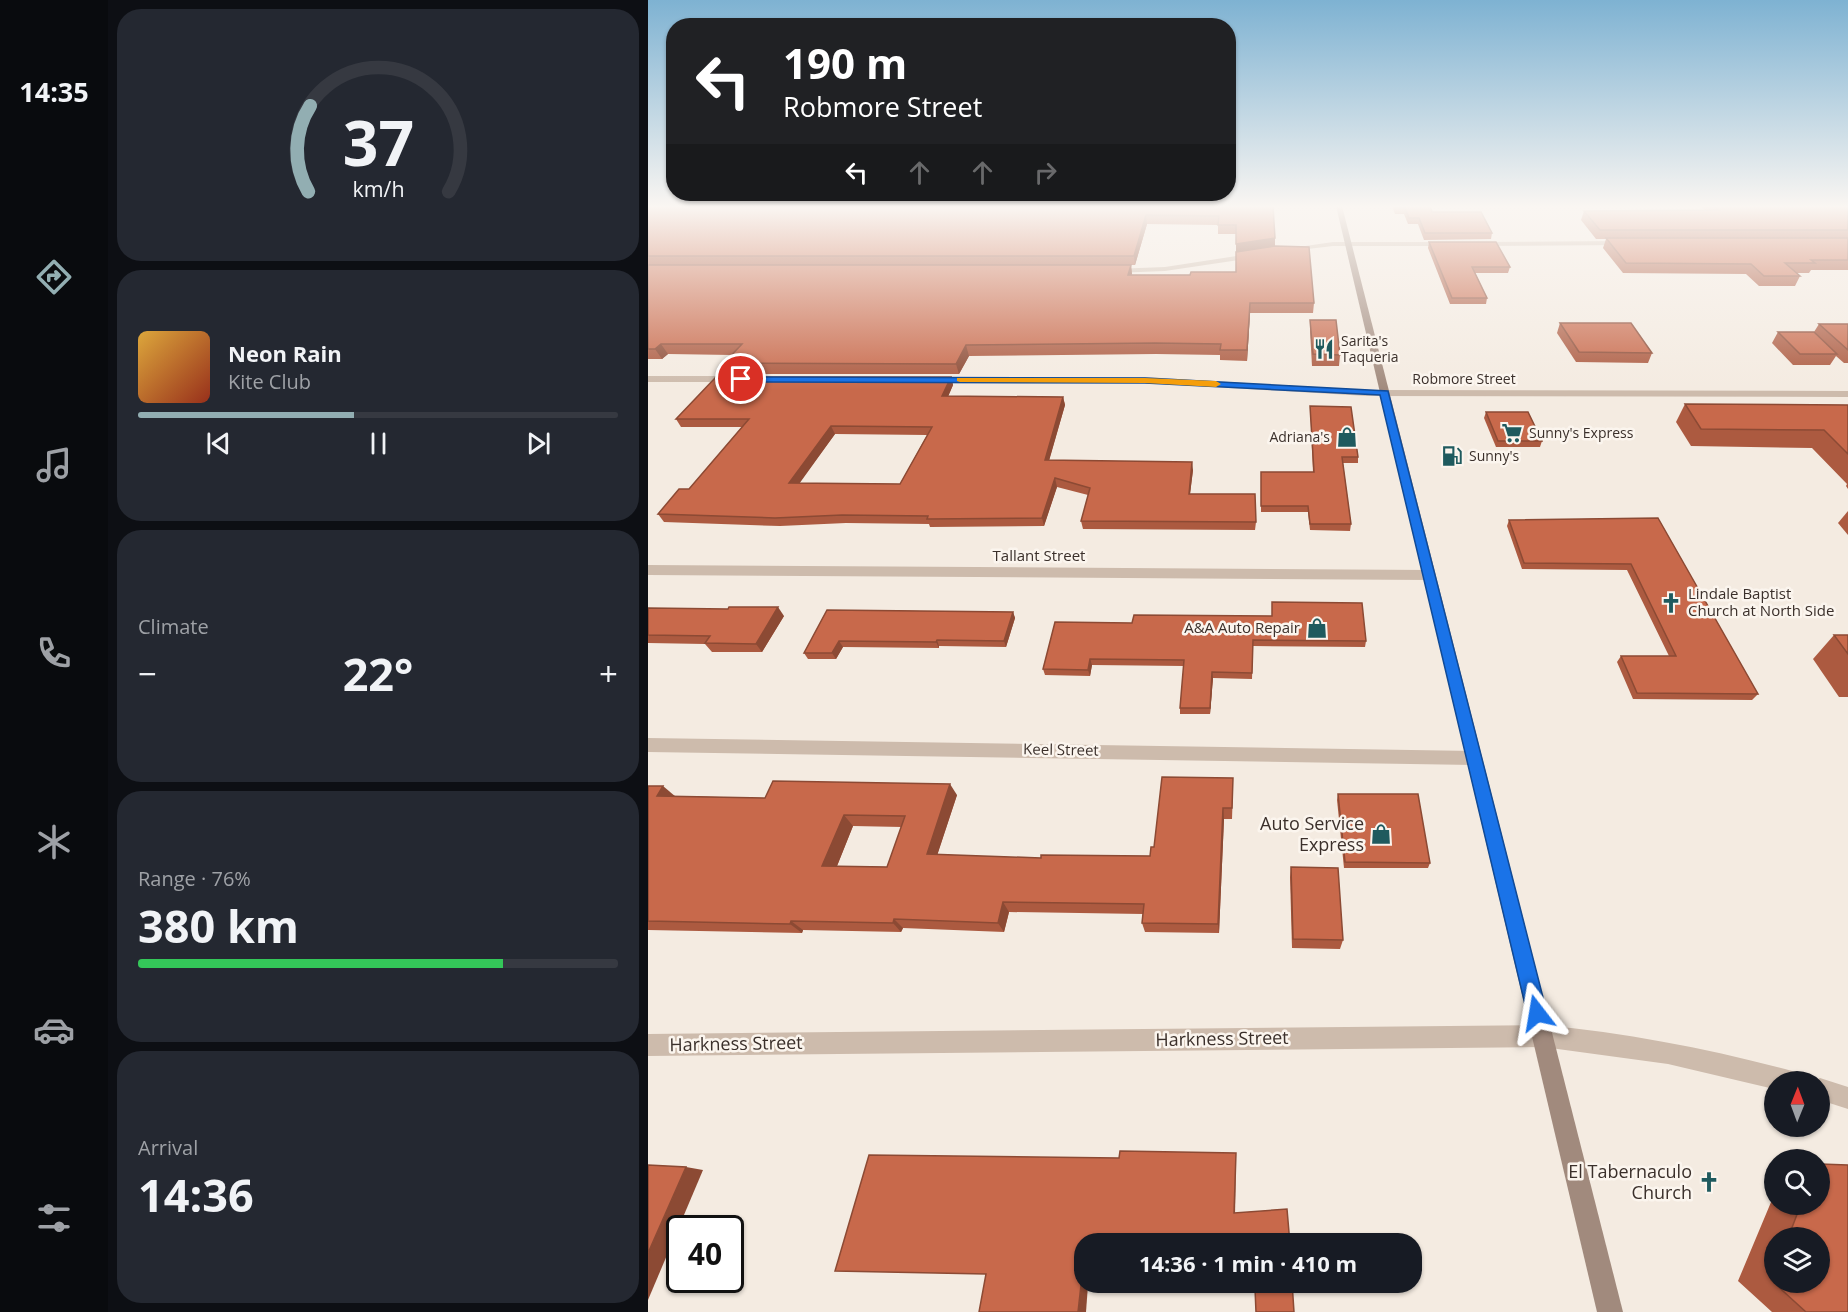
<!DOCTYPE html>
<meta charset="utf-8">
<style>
body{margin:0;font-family:"Open Sans",sans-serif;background:#242831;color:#f1f3f6;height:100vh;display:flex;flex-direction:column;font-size:22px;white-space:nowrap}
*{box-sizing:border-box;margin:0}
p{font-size:20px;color:#9ea1a6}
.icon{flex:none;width:33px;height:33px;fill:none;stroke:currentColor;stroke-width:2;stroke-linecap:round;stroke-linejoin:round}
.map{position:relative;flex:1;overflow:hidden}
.drawer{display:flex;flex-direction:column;gap:9px;padding:9px;background:#0d0f14;width:540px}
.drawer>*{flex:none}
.banner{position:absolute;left:18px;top:18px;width:570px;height:183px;border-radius:24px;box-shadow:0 2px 4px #0004;background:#202124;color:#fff;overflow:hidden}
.needle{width:39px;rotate:1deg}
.tools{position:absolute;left:1116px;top:1071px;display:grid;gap:12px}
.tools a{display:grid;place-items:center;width:66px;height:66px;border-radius:50%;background:#171b24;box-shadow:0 2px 4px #0004;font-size:30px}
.speed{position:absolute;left:18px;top:1215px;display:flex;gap:12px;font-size:30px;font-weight:700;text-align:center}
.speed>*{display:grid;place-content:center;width:78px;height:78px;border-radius:50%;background:#171b24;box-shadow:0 2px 4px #0004;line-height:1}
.speed .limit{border:3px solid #111;border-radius:9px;background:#fff;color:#111}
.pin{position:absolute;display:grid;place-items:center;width:51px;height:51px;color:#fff;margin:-26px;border:3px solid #fff;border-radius:50%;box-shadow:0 2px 6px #0007}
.me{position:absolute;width:66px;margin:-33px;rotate:346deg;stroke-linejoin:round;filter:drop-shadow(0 0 4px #0008)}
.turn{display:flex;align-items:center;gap:21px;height:126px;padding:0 18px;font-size:27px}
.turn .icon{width:78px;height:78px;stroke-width:2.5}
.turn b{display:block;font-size:42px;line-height:51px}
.lanes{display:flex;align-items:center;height:57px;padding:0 18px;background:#0003;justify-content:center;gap:30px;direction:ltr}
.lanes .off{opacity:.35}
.big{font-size:45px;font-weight:700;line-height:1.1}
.drawer .card{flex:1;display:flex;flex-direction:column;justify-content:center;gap:9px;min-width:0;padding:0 21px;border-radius:24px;background:#242831}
.drawer .dial{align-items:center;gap:0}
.dial svg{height:156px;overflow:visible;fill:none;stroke:#363941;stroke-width:7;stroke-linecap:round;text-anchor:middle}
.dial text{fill:#f1f3f6;stroke:none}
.song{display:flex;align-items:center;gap:18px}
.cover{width:72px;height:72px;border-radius:9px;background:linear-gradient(135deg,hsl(40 70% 55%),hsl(10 70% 35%))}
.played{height:6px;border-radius:3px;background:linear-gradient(90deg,#92aeb2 45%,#363941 45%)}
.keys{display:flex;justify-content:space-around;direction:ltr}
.heat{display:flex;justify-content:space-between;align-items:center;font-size:33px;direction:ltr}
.charge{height:9px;border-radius:4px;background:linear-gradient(90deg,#34c759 76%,#363941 0)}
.trip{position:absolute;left:426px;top:1233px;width:348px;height:60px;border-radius:24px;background:#171b24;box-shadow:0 2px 4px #0004;font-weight:700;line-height:60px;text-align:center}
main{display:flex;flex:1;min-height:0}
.tabs{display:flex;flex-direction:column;width:108px;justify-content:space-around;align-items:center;background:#090b0e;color:#9ea1a6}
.tabs .icon{width:42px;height:42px}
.tabs .active{color:#92aeb2}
.tabs b{font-size:27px;color:#f1f3f6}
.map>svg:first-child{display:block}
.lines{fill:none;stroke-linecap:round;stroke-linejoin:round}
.street{fill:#cdbbac;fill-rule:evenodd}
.secondary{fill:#a18a7d;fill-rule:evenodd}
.wall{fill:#ac5a40;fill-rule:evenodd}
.shaded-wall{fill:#8c4a34}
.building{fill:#c8694b;stroke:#8c4a34;stroke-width:1.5;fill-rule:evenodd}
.route{fill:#1a73e8;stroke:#114b97;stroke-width:1.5}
.slow{fill:#f59e0b}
.labels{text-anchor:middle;stroke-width:5;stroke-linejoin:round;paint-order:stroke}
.far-poi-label{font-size:14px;fill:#3b302b;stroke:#fbf5ee;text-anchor:start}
.far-street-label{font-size:14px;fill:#3b302b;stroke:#fbf5ee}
.street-label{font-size:15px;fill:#3b302b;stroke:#fbf5ee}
.poi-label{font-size:15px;fill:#3b302b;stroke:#fbf5ee;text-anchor:start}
.near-poi-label{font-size:18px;fill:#3b302b;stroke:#fbf5ee;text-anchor:end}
.near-street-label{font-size:18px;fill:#3b302b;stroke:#fbf5ee}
</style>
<main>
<nav class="tabs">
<b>14:35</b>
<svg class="icon active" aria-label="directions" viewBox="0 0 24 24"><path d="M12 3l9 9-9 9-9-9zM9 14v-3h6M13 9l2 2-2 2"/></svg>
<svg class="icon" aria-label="music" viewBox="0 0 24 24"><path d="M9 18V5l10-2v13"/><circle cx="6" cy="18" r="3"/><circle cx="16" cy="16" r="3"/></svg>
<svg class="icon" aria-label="phone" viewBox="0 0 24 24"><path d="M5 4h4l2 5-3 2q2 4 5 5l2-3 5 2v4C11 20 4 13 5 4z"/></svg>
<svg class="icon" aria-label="climate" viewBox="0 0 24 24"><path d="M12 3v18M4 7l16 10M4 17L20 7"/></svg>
<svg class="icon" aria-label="car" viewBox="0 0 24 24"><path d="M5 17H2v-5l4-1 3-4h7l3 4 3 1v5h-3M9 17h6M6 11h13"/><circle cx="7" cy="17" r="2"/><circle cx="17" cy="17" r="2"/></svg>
<svg class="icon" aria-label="filters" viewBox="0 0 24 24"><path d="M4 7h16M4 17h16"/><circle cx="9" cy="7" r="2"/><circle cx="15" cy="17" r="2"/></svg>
</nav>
<section class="drawer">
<div class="card dial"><svg viewBox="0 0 100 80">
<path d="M14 69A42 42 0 1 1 86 69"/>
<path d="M14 69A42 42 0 0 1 15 25" stroke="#92aeb2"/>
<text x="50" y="56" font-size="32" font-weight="700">37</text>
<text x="50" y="72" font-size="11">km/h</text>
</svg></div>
<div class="card">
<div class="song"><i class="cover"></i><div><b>Neon Rain</b><p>Kite Club</p></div></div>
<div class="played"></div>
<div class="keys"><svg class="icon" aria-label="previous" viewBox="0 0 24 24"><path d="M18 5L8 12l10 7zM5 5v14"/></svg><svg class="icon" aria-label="pause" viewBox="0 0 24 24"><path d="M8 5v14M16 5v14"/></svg><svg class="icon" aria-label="next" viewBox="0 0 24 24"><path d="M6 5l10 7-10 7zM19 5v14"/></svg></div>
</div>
<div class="card"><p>Climate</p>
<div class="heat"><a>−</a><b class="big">22°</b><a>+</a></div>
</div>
<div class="card"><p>Range · 76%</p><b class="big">380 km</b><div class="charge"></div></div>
<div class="card"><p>Arrival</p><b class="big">14:36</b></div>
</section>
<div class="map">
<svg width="1200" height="1312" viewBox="0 0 1200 1312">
<rect width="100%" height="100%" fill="#f4ebe1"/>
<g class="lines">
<g class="street">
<path d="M976,241H979V245L829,246L825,244L829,242Z"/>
<path d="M685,242H799L803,244L799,246H685L634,252L630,250Z"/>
<path d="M608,253L612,255L611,257L517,271L465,273L461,271L465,269L517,267Z"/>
<path d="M0,376H84L89,379L84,382H0Z"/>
<path d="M285,377H497L719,390L1200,391V397L719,396L497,383L281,382V378Z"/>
<path d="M0,565L781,570L788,575L781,580L0,575Z"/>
<path d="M0,738L826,751L832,753L834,758L832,763L826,765L0,752Z"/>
<path d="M895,1025C980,1033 1062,1049 1144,1071L1152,1074L1155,1082H1126V1089L1020,1064L895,1047L0,1056V1034Z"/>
<path d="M1172,1078L1200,1087V1109L1172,1100V1082H1164Z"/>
</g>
<path class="secondary" d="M688,206H694L975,1312H949Z"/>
</g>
<g class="wall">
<path d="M0,206H625L627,246L666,303L665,313H602L599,361L572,360V355L508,354L321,356L311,374H82L76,363L84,355L20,354L14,359H0ZM499,224L570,225V234H588V272L542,275H484L483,265H487Z"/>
<path d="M744,206H782L784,212L844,233L843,239L776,240L770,224H760L756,214H747Z"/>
<path d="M1052,206H1200V270H1163L1161,273H1149L1152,276L1147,286H1111L1098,274L975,273L955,248L958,239H948L933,220L936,211L1056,210Z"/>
<path d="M781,242L862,267L860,273H827L839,298L838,304H802L780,248Z"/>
<path d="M662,320L692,355L691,366H664L662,331Z"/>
<path d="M912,323L1004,353L1000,363L928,362L909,333Z"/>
<path d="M1171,324H1200V363H1196L1188,356L1182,365H1145L1124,343L1130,332H1166Z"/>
<path d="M303,377L305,385L300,396L415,397L417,405L401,460L545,470L542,494L608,522L607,530L435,529L433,521L440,495L409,487L396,526L282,527L281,524L198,523L132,526L16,522L10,514L41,489L94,427H33L28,419ZM187,434L279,435L252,484L151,483Z"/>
<path d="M1037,404L1200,405V489L1198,486L1199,484L1164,448L1043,446L1028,422Z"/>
<path d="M662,406L710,457V463H695L703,524L702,531L662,530L660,512H613V472H665Z"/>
<path d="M838,412L894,441L892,447H848L836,418Z"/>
<path d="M1200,511V535L1190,523Z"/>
<path d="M1010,518L1110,694L1104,700L985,699L969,662L973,656H1021L979,570L874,569L859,526L861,520Z"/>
<path d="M0,608L136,616L114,652H64L57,644L0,643Z"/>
<path d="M179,610L365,612L367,618L358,647L291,646V648L195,647L188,659H160L156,653Z"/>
<path d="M407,622L718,641L717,647L605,646L604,679L565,678L562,714H532V708L536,666L444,665L442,676L397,675L395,669Z"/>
<path d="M1186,635H1200V697H1191L1165,659Z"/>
<path d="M0,786L27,796L117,798L309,795L289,855L393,858L502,856L506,847L585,789L584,819H576L571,933L497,932L494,923L495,914L361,912L356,932L255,928L253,932L155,930L154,933L0,930ZM205,826L254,827L239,867L189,866Z"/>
<path d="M690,794L782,863L780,868H696L689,800Z"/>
<path d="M643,867L695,940L692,949L644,948L642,877Z"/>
<path d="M1126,1195V1204H1172L1200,1312H1124L1090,1281ZM1126,1238H1172L1126,1282Z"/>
</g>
<g class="shaded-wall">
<path d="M498,215L499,224L487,265L486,256Z"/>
<path d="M627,238V247L588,253V244Z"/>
<path d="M483,265L484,274L480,275Z"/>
<path d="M602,303V313L599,361V350Z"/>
<path d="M13,344L20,354L14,359L7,349Z"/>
<path d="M318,345L321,356L311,374L308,364Z"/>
<path d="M303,377L305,385L297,404L294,396Z"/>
<path d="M415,397L417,405L399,468L397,460Z"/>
<path d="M183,426L187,434L146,491L141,483Z"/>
<path d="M544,462L545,470L541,502V494Z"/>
<path d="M407,478L409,487L396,526L394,518Z"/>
<path d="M130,607L136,616L114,652L108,644Z"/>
<path d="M365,612L367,618L358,647L356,641Z"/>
<path d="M289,640L291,646V648L288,642Z"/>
<path d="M191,641L195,647L188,659L184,653Z"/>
<path d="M442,659L444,665L442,676L440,670Z"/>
<path d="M564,672L565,678L562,714V708Z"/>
<path d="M302,784L309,795L286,865L279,854Z"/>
<path d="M15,786L28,797L9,796Z"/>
<path d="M575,808L576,819L571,933L570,924Z"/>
<path d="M196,815L205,826L185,876L174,866Z"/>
<path d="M355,902L361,912L356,932L350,923Z"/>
<path d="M246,919L255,928L253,932L245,923Z"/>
<path d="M143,921L155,930L154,933L142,924Z"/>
<path d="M588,1153V1159L587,1216L586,1213Z"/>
<path d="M38,1167L55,1170L0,1300V1253Z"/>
<path d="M433,1285H440L438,1312H430Z"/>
</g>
<g class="building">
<path d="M0,206H625L627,238L588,244V225H570L571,216L498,215L486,256H0Z"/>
<path d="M747,206H782L784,212H833L844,233H777L771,218H761L757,208H747Z"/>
<path d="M1066,206H1200V230H952L936,211L1071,210Z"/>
<path d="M958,238H1200V260H1163L1167,263H1137L1152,276H1116L1103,264L978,263Z"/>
<path d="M781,242H848L862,267H824L839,298H804Z"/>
<path d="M627,246L661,247L666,303H602L599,350H572L573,344L507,343L318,345L308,364L76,363L94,344H13L7,349H0V265H483L480,275H542L543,272H588V252Z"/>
<path d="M662,320H688L692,355L665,354Z"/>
<path d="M912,323H983L1004,353L931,352Z"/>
<path d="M1171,324H1200V350Z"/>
<path d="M1130,332H1166L1189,354H1152Z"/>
<path d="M68,377H303L294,396L415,397L397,460L544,462L541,494H607L608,522L433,521L442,488L407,478L394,518L279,519L280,516L194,515L127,518L10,514L31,489H41L101,419H28ZM183,426L284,427L252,484L141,483Z"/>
<path d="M1037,404L1200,405V454L1176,430L1053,429Z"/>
<path d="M662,406L703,407L710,457H694L703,524H662L660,506H613V472H666Z"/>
<path d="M838,412H880L894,441H850Z"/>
<path d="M1010,518L1110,694L989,693L973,656H1028L983,564L876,563L861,520Z"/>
<path d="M624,602L714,603L718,641L605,640L604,673L564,672L562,708H532L536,660L442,659L440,670L395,669L407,622L484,623L486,615L624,616Z"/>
<path d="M81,607H130L108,644L57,643L62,636L0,635V608L80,609Z"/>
<path d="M179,610L365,612L356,641L289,640L288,642L191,641L184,653H156Z"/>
<path d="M1186,635H1200V654Z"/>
<path d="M514,777L585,778L584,808H575L570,924L494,923L496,904L355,902L350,923L246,919L245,923L143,921L142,924L0,921V786H15L9,796L117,798L125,781L302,784L279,854L393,858V855L502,856L503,847H506ZM196,815L257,816L239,867L174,866Z"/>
<path d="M690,794H770L782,863L697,862Z"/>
<path d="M643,867L690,868L695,940L645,939Z"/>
<path d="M472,1151L588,1153L586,1213L639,1209L642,1244H436V1282H644L646,1312H608L607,1289L433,1285L430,1312H331L338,1274L187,1271L221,1155L471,1158Z"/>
<path d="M1172,1164L1200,1165V1312H1158L1123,1280L1126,1271V1282H1172V1238H1140L1153,1204H1172Z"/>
<path d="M0,1165L38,1167L0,1253Z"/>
</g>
<linearGradient id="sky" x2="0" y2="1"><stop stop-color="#7eb2d2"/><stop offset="0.53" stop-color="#faf6f2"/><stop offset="1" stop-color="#faf6f2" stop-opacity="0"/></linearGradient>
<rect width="1200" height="390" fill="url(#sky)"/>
<path class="route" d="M90,377L497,378L740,391L899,1013L896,1020L889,1023L882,1020L879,1013L732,395L497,383L93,382L90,381Z"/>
<path class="slow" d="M309,378H497L568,381L573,384L568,387L497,383L312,382L309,381Z"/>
<defs>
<g id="restaurant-bare" transform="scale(1.62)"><path d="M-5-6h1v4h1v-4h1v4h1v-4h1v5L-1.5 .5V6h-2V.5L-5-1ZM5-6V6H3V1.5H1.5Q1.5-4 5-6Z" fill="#1f5a5e" stroke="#fbf5ee" stroke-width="2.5" paint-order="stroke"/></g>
<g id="supermarket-bare" transform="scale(1.62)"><path d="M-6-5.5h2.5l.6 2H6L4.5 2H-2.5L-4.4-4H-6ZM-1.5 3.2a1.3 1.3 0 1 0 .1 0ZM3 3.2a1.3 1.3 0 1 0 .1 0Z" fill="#1f5a5e" stroke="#fbf5ee" stroke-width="2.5" paint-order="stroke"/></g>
<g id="shop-bare" transform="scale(1.62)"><path d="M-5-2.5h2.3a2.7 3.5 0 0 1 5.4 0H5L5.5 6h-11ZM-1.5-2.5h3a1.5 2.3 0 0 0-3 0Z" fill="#1f5a5e" stroke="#fbf5ee" stroke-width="2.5" paint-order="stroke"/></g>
<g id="fuel-bare" transform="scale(1.62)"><path d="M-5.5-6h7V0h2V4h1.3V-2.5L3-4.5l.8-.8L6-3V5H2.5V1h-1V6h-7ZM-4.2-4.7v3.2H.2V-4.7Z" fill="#1f5a5e" stroke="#fbf5ee" stroke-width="2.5" paint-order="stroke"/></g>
<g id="church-bare" transform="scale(1.62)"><path d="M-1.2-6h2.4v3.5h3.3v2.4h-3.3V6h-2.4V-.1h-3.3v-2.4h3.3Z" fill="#1f5a5e" stroke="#fbf5ee" stroke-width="2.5" paint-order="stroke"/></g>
</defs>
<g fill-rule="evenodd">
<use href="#restaurant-bare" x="676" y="349"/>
<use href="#supermarket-bare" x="864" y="433"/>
<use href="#shop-bare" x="699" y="437"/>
<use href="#fuel-bare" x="804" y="456"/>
<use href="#church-bare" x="1023" y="603"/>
<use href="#shop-bare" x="669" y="628"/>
<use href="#shop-bare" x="733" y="834"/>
<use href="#church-bare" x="1061" y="1182"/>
</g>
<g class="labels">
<g class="far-poi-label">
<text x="693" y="346">Sarita's<tspan x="693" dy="16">Taqueria</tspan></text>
<text x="881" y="438">Sunny's Express</text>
<text x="682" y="442" text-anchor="end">Adriana's</text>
<text x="821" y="461">Sunny's</text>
</g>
<g class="far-street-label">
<text x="816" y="384">Robmore Street</text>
</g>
<g class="street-label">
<text x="391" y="561">Tallant Street</text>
<text transform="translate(413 750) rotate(1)" y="5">Keel Street</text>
</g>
<g class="poi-label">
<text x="1040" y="599">Lindale Baptist<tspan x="1040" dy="17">Church at North Side</tspan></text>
<text x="652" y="633" text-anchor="end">A&amp;A Auto Repair</text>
</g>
<g class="near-poi-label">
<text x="716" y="830">Auto Service<tspan x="716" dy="21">Express</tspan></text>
<text x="1044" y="1178">El Tabernaculo<tspan x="1044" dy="21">Church</tspan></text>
</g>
<g class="near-street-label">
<text transform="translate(574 1039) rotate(-1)" y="6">Harkness Street</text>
<text transform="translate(88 1044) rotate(-1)" y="6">Harkness Street</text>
</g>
</g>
</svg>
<div class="tools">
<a><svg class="needle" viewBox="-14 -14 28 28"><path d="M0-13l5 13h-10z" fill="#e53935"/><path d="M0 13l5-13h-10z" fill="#9ea1a6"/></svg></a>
<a><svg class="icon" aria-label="search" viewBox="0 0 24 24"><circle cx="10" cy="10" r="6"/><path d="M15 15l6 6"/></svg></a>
<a><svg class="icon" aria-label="layers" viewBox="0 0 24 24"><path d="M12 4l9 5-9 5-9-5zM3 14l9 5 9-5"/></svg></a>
</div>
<div class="speed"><div class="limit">40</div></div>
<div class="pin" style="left:93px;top:379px;background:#d93025"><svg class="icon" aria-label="arrive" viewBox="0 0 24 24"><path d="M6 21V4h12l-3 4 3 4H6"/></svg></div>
<svg class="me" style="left:889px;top:1013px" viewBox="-20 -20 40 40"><path d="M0-17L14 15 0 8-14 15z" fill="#1a73e8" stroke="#fff" stroke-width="4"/></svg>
<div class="trip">14:36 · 1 min · 410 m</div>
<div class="banner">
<div class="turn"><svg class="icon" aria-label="left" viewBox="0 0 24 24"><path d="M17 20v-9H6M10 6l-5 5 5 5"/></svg><div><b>190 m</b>Robmore Street</div></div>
<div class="lanes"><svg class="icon" aria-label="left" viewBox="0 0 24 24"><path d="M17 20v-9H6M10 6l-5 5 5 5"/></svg><svg class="icon off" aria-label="ahead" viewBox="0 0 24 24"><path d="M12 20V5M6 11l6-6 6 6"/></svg><svg class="icon off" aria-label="ahead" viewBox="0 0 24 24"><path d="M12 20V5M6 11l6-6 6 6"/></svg><svg class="icon off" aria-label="right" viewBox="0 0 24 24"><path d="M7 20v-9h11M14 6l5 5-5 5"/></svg></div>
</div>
</div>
</main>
